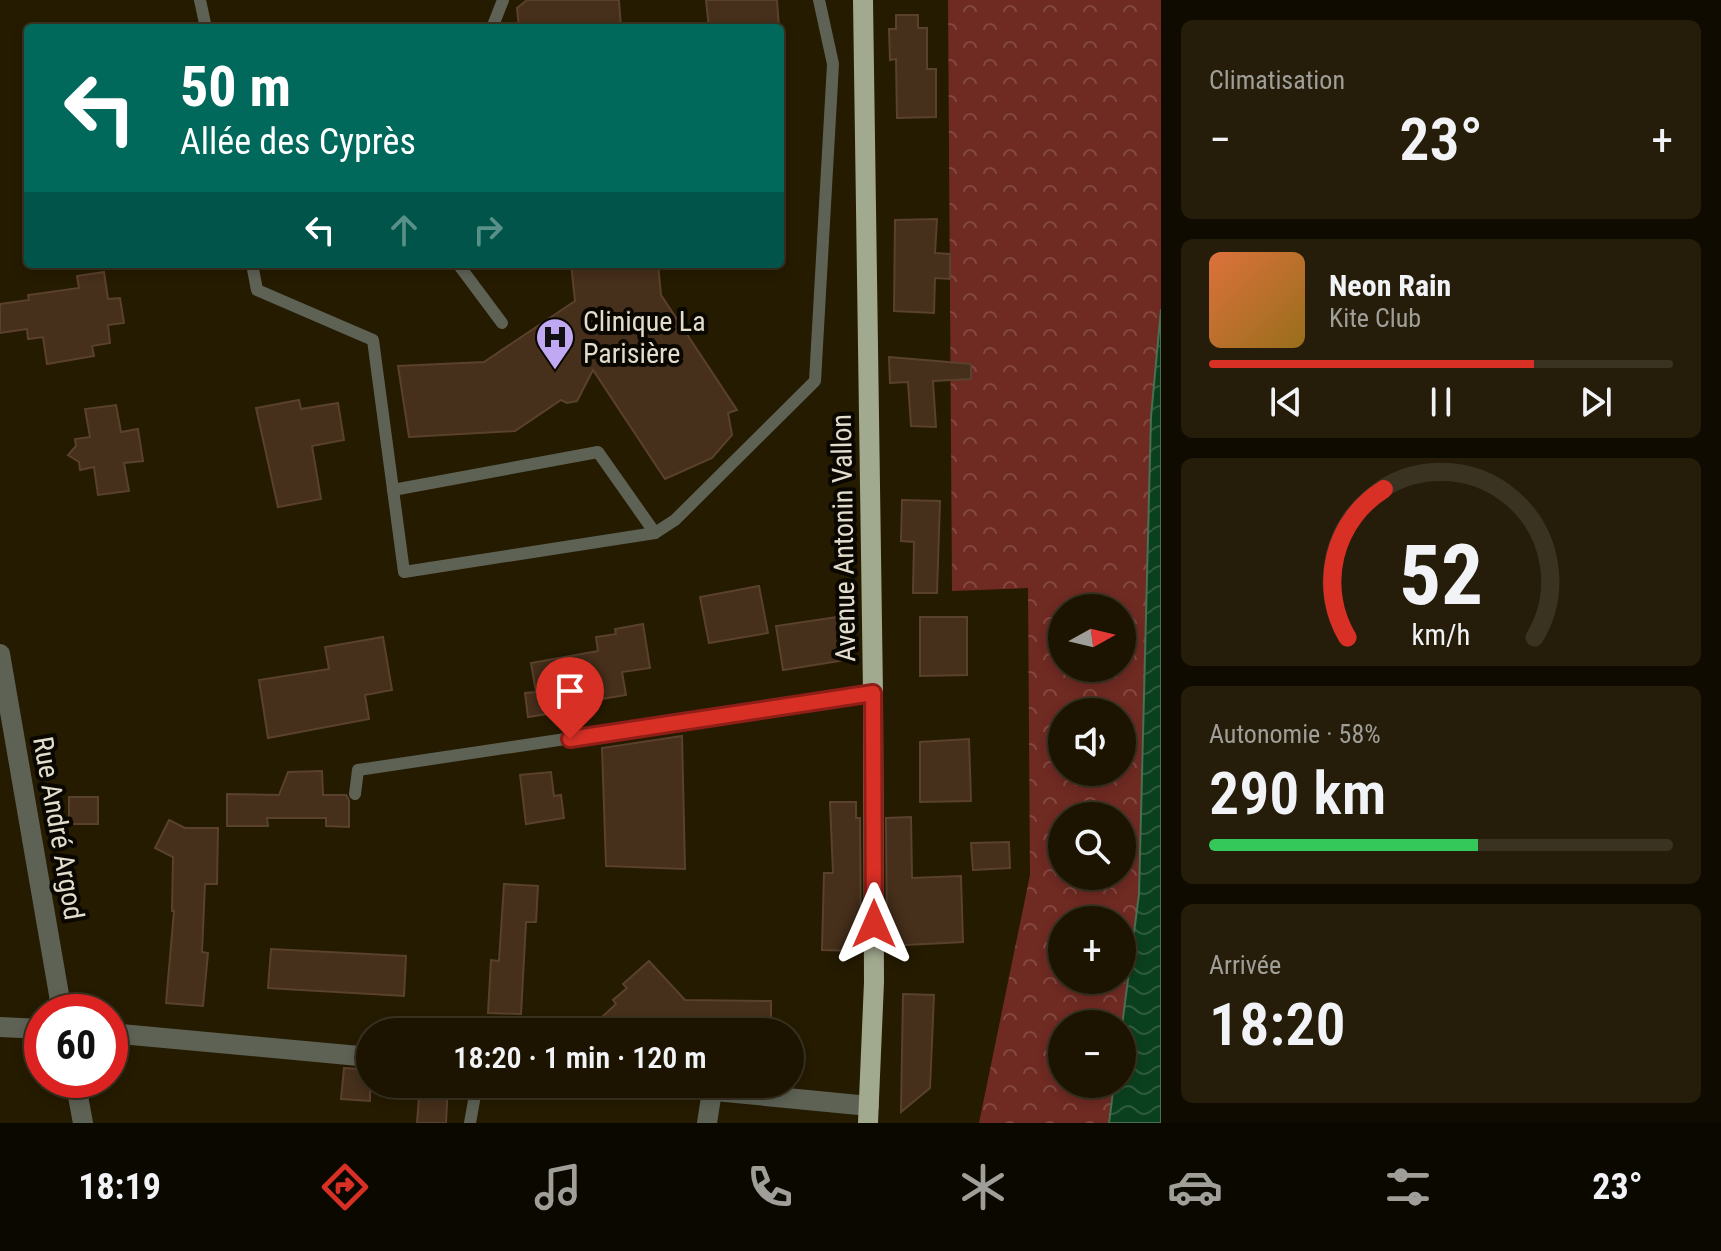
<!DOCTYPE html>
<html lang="fr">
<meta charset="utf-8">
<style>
body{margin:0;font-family:"Roboto Condensed",sans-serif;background:#251d0a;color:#f1f3f6;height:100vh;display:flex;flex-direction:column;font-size:30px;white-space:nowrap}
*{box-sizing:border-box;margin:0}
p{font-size:26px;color:#a09e99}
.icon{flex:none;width:44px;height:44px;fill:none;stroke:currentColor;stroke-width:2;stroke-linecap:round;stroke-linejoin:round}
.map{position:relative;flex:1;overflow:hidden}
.details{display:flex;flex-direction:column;gap:20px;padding:20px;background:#0f0b00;width:560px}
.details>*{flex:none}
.banner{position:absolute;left:24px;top:24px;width:760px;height:244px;border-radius:8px;box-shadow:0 4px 12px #0003,0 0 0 2px #3a3322;background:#00695c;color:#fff;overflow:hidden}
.needle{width:52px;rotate:82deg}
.fabs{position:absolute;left:1048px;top:594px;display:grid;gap:16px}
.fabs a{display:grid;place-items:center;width:88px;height:88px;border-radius:50%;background:#1c1400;box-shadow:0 4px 12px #0003,0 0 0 2px #3a3322;font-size:40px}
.speed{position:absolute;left:24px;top:994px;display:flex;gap:16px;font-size:40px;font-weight:700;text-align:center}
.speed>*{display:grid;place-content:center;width:104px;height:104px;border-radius:50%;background:#1c1400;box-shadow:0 4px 12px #0003,0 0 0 2px #3a3322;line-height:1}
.speed .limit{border:12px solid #d22;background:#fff;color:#111}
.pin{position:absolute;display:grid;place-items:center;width:68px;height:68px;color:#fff;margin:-82px -34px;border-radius:50% 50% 50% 0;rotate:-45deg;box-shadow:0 0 8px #0007}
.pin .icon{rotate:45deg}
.me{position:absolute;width:88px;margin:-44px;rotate:0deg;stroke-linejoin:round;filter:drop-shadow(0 0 6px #0008)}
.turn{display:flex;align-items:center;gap:28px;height:168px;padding:0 24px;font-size:36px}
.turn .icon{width:104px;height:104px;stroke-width:2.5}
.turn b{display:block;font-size:56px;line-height:68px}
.lanes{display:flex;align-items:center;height:76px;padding:0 24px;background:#0003;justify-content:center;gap:40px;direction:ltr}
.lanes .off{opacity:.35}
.big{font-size:60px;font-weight:600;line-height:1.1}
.details .widget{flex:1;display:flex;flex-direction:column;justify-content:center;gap:12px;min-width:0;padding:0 28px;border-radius:12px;background:#251d0a}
.details .dial{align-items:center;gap:0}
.dial svg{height:208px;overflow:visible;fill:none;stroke:#3a3322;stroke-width:7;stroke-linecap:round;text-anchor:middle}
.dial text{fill:#f1f3f6;stroke:none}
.song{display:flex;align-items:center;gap:24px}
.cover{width:96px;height:96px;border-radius:12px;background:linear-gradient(135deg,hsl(20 70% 55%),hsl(40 70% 35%))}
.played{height:8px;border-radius:4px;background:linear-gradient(90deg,#d93025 70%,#3a3322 70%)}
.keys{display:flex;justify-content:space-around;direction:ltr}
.heat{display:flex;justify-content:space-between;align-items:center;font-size:44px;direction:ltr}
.charge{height:12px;border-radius:6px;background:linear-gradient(90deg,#34c759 58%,#3a3322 0)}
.trip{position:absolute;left:356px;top:1018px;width:448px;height:80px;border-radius:40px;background:#1c1400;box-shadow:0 4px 12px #0003,0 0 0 2px #3a3322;font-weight:600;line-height:80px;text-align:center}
.dock{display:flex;height:128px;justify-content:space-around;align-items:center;background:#0b0800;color:#a09e99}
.dock .icon{width:56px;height:56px}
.dock .on{color:#d93025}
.dock b{font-size:36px;color:#f1f3f6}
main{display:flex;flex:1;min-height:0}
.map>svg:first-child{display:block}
.forest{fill:url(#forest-crowns);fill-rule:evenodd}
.water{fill:url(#water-waves);stroke:#4c6f52;stroke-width:2}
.building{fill:#462f1b;stroke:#5a412d;stroke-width:2}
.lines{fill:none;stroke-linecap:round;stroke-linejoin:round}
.lane{stroke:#5e6255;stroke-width:12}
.street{stroke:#5e6255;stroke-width:20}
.primary{stroke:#a1a98e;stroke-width:20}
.route-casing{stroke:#8d1f18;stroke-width:20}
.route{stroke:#d93025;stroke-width:14}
.labels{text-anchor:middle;stroke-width:8;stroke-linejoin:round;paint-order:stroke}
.poi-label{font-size:28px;fill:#e3ddcd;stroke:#0a0701;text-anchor:start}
.street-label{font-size:28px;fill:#e3ddcd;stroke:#0a0701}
</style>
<main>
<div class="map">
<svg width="1161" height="1123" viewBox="0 0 1161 1123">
<defs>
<pattern id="forest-crowns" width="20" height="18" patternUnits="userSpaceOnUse" patternTransform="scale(2)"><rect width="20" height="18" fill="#6f2a22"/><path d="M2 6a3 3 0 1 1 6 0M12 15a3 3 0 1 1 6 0" fill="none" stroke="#834841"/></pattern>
<pattern id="water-waves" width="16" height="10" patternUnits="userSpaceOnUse" patternTransform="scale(2)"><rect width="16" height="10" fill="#0b401e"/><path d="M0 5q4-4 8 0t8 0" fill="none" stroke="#2e5b3e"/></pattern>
</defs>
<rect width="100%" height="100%" fill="#251b00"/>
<path class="forest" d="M948,0H1161V309L1151,417L1139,894L1122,1026V1024H1062V1084H1114L1109,1123H979L1030,875L1028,588L952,591ZM1062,608H1122V668H1062ZM1062,712H1122V772H1062ZM1062,816H1122V876H1062ZM1062,920H1122V980H1062Z"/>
<path class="water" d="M1161,309V1123H1109L1114,1084H1122V1026L1139,894L1151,417Z"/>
<g class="building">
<path d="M527,0H619L621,28H519L517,8Z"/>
<path d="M706,0H777L779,28H709Z"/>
<path d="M896,15H918V28H927V69H936V117L897,118L896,59L890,60L889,29H896Z"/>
<path d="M937,219L935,253L950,254V279L935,278L934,313L894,311L895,220Z"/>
<path d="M571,264H658L661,295L737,410L728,413L732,435L712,458L665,479L593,370L577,401L567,403L561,400L515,431L409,437L398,366L484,362L575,301Z"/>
<path d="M104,272L108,299L120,298L124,323L108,325L110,343L92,346L94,356L47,364L43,337L28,339L27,329L0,333V304L29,300L28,295L79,288L77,276Z"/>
<path d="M889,357L971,364V379L933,381L936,427L911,426L908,382L890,383Z"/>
<path d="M299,400L301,409L338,403L344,440L312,446L321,499L278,507L256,408Z"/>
<path d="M116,405L121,432L138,429L143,461L124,463L129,491L98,495L94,467L80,470L79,462L68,455L76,446L75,439L90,437L85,409Z"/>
<path d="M902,500L940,501L937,593H913L914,542L901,541Z"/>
<path d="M759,586L768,633L709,643L700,597Z"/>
<path d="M851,615L852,659L783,670L776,626Z"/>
<path d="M920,617H967V675L920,676Z"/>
<path d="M643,624L650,668L622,672L626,695L572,704L573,710L528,717L525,693L536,692L531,663L598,651L596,637L616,634L615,629Z"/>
<path d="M383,637L392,690L365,695L369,719L268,738L259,680L329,669L325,647Z"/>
<path d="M682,736L685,869L606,866L602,748Z"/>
<path d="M969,739L971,801L920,802V742Z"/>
<path d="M322,771L323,795H346L349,800V827L326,826V818H267L268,826H227V794L279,795L288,772Z"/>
<path d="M551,772L554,796L561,795L564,818L526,824L520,775Z"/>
<rect x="69" y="797" width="29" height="27"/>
<path d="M830,802H856V818H860L861,948H857V951L822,950L824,873H833Z"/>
<path d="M911,817L912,878L961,876L963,942L887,946L886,818Z"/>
<path d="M169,820L185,828H218L217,884H205L202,952L208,953L203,1006L166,1003L174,911H172L173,857L155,848Z"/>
<path d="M1009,842L1010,868L973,870L971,843Z"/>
<path d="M504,884L538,886L536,922H526L521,1014L488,1013L491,960L499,961Z"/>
<path d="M271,949L406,956L404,996L268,988Z"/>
<path d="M649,961L685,1000L771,1001V1032H613L600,1019L616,1004L613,1000L627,988L623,984Z"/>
<path d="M903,994L934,995L930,1088L901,1112Z"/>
<path d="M344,1068L370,1070V1101L341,1099Z"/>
<path d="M420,1084H448L446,1123H417Z"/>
</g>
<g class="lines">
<g class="lane">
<path d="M200,0L206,28"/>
<path d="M492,28L503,0"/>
<path d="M252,264L257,290L373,340L404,572L655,533L675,520L815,381L833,64L819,0"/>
<path d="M458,264L502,323"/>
<path d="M393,490L598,452L655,533"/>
<path d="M355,794L358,770L873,693"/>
<path d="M470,1123L477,1084"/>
</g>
<g class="street">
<path d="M0,654L62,1012"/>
<path d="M0,1027L42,1029"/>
<path d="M110,1033L370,1057"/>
<path d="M75,1080L83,1123"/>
<path d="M643,1084L869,1106"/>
<path d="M707,1123L712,1091"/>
</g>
<path class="primary" d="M863,0L873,693L874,982L868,1123"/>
</g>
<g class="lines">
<g class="route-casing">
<path id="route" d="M570,739L873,693L874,924"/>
</g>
<use href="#route" class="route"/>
</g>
<defs>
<g id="hospital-pin" transform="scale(2)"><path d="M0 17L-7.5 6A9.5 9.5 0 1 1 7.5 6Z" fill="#c1a8f3" stroke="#0a0701"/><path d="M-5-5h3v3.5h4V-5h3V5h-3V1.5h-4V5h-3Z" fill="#111"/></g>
</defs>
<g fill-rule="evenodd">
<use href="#hospital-pin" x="555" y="337"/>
</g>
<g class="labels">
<g class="poi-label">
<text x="583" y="331">Clinique La<tspan x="583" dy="32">Parisière</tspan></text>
</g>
<g class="street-label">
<text transform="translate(843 538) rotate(-91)" y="10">Avenue Antonin Vallon</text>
<text transform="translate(59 828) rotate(80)" y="10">Rue André Argod</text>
</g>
</g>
</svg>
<div class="fabs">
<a><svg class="needle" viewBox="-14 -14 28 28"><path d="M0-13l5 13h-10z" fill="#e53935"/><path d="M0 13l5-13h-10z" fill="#a09e99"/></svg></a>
<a><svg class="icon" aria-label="sound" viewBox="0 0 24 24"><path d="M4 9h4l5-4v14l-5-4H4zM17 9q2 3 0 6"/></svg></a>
<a><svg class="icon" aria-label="search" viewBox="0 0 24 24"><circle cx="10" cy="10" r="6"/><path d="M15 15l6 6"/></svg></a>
<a>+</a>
<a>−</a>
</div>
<div class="speed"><div class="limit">60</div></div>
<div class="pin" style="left:570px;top:739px;background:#d93025"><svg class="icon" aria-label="arrive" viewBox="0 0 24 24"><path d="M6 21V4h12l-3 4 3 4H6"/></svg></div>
<svg class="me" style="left:874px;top:924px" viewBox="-20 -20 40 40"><path d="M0-17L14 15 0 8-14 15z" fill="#d93025" stroke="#fff" stroke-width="4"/></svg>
<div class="trip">18:20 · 1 min · 120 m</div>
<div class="banner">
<div class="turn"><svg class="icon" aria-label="left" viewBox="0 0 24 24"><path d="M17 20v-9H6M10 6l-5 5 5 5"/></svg><div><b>50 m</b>Allée des Cyprès</div></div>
<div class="lanes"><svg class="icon" aria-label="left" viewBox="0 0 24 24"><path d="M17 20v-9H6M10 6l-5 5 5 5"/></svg><svg class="icon off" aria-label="ahead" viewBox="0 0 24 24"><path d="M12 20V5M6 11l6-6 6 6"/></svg><svg class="icon off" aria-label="right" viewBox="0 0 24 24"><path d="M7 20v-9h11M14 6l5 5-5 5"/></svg></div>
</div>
</div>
<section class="details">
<div class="widget"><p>Climatisation</p>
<div class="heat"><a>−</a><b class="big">23°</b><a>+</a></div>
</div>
<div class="widget">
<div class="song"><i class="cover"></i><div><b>Neon Rain</b><p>Kite Club</p></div></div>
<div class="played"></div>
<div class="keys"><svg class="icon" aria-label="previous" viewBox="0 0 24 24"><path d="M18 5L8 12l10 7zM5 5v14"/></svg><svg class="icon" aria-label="pause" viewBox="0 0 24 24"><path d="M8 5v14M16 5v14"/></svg><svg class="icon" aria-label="next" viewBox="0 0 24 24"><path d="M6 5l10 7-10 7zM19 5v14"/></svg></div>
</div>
<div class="widget dial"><svg viewBox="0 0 100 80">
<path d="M14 69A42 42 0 1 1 86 69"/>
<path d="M14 69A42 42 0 0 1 28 12" stroke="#d93025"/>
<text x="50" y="56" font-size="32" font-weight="700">52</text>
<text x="50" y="72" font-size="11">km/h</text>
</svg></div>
<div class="widget"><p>Autonomie · 58%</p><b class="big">290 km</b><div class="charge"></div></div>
<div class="widget"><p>Arrivée</p><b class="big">18:20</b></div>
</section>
</main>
<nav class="dock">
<b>18:19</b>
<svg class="icon on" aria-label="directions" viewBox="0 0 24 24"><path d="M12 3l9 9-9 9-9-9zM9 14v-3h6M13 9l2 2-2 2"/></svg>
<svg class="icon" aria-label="music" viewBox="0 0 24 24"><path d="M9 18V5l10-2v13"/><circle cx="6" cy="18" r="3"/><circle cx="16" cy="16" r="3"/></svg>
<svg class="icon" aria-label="phone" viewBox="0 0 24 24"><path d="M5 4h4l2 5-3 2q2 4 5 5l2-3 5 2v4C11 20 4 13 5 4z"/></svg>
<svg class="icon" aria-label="climate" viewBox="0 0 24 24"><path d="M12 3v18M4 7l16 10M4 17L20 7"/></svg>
<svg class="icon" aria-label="car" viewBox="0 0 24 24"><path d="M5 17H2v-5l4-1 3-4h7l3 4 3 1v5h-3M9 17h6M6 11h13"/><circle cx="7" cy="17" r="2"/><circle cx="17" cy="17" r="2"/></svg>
<svg class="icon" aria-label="filters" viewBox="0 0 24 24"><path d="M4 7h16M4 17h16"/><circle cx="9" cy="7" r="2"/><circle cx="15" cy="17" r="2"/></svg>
<b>23°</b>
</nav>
